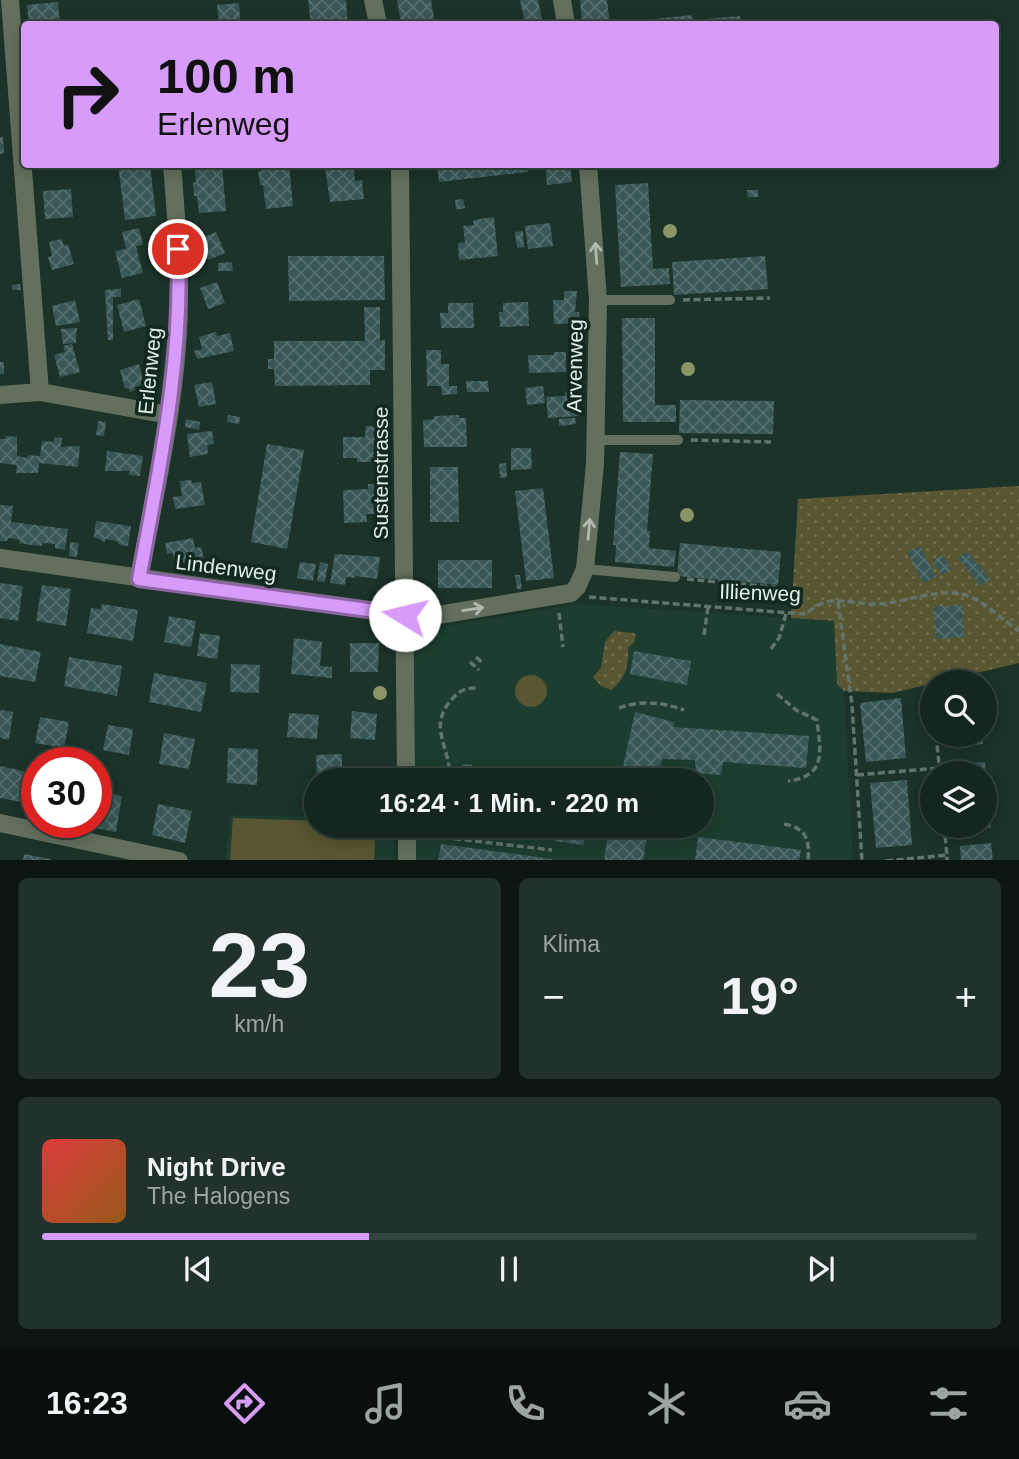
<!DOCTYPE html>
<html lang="de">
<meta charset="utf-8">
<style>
body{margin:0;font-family:Helvetica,sans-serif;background:#21322c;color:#f1f3f6;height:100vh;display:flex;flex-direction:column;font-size:26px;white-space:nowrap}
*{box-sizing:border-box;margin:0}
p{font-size:23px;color:#9da5a4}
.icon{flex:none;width:38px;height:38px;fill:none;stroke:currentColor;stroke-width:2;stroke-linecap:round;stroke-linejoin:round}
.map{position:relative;height:860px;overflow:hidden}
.panel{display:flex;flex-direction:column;gap:18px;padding:18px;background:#0b1511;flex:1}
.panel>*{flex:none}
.top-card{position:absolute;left:21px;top:21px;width:978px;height:147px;border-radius:7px;box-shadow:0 4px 18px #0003,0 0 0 2px #33433d;background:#d79bf9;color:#111;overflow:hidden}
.fabs{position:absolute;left:920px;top:670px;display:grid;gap:14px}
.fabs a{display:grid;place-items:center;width:77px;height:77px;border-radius:50%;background:#14261f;box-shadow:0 4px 18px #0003,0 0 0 2px #33433d;font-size:35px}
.speed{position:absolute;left:21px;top:747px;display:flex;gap:14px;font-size:35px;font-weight:700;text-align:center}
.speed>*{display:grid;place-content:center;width:91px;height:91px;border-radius:50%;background:#14261f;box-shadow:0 4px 18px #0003,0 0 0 2px #33433d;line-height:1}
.speed .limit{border:10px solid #d22;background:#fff;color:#111}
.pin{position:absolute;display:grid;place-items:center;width:60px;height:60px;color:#fff;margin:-30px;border:4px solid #fff;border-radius:50%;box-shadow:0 2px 7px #0007}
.me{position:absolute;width:77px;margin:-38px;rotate:279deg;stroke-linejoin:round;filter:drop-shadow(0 0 5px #0008)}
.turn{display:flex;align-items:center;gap:24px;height:147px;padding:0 21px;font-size:32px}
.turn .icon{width:91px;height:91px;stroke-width:2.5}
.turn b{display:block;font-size:49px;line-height:60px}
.big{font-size:52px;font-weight:700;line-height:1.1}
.panel .tile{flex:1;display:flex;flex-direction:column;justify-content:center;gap:10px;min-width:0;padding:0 24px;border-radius:10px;background:#21322c}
.panel .dial{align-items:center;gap:0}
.dial b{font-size:91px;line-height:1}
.song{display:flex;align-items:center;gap:21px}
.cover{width:84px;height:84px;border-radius:10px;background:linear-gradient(135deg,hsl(0 70% 55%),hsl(30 70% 35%))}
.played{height:7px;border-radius:4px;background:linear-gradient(90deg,#d79bf9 35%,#33433d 35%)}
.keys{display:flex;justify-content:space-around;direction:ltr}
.heat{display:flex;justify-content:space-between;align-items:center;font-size:38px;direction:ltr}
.panel .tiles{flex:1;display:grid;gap:18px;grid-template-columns:1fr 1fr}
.tile:last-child{grid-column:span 2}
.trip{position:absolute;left:304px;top:768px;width:410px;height:70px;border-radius:35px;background:#14261f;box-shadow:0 4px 18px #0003,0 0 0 2px #33433d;font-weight:700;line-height:70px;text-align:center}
.menu{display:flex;height:112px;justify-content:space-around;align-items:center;background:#080f0c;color:#9da5a4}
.menu .icon{width:49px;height:49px}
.menu .active{color:#d79bf9}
.menu b{font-size:32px;color:#f1f3f6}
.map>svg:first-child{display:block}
.built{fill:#1c3d2f}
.green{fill:#595632}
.park{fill:url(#park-dots)}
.building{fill:url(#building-cross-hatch)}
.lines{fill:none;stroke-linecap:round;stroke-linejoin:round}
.path{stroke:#61756c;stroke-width:3.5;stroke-dasharray:7 3.5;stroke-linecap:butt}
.service{stroke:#64705e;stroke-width:10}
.minor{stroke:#64705e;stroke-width:18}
.tree{fill:#8c9566}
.oneway{stroke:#aebcb0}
.route-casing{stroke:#8c65a2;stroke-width:18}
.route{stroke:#d79bf9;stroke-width:12}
.labels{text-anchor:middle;stroke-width:7;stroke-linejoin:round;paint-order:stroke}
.street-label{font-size:21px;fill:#e0eee7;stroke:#11291f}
</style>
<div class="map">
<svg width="1019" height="861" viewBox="0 0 1019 861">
<defs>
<pattern id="park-dots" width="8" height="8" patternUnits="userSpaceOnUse" patternTransform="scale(1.75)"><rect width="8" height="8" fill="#595632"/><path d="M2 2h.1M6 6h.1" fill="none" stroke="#716f50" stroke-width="1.8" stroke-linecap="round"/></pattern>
<pattern id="building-cross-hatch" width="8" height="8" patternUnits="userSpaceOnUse" patternTransform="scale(1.75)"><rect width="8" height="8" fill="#385756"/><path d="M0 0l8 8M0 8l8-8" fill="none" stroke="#546f6e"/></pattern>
</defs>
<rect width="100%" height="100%" fill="#1b3329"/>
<g class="built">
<path d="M578,604L834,621L837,684L844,691L853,860H407V826H702V780H406L405,633Z"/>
<path d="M230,815L317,817V826H389V833H394V855L398,861H225Z"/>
</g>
<g class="green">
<circle cx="531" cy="691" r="16"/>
<path d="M233,818L317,821V826H376L374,860H230Z"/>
</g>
<g class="park">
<path d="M1019,486V663L892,693L844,691L837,684L834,621L791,618L798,499Z"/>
<path d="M614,631L634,633L636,635L634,643L628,647C629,665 626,679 611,690L601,686L593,677L601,668L605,642Z"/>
</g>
<g class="building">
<path d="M308,0H346L348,24H311Z"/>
<path d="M397,0H431L435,24H401Z"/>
<path d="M520,0H538L543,24H525Z"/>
<path d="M580,0H607L610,24H582Z"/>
<path d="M58,2L60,24H29L27,5Z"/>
<path d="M239,3L240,20L251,19L252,24H219L217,5Z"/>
<path d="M692,15L693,20L740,16L741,24H644V20Z"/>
<path d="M641,21V24H624V23Z"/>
<path d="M0,137H3L4,153L0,154Z"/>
<path d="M118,164H150L156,216L125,220Z"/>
<path d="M194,164H222L226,211L199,213L197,196H194L193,183L196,182Z"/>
<path d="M261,164H289L293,206L266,209L263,185H260L258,171H262Z"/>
<path d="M353,164L355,181L362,180L364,199L330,202L325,167Z"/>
<path d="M437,164H528V172L439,182Z"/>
<path d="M545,164H570L572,182L547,185Z"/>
<path d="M648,183L653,269L669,268L670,284L621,287L615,185Z"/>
<path d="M71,189L73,217L45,219L43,191Z"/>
<path d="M747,190H758V197H748Z"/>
<path d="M463,199L465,208L456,210L455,200Z"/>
<path d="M494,217L498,256L459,260L458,243L465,242L463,226L474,225L473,220Z"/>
<path d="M550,223L553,246L528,249L525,226Z"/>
<path d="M139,228L143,245L136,246L143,273L122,278L115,251L126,249L122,232Z"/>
<path d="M523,231L524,247L517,248L515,232Z"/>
<path d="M216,232L225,253L208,260L199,239Z"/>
<path d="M62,239L64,246L68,244L74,264L52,270L48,257L52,256L49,242Z"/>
<path d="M288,256H384L385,300L289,301Z"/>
<path d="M765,256L768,289L674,295L672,262Z"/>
<path d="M232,262L233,271H218V263Z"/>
<path d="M217,282L225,303L208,309L200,288Z"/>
<path d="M20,284L21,290H12V285Z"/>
<path d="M121,289V297H113V340H108L105,290Z"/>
<path d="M564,291H577L575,312H579L580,323L554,324L553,300H564Z"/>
<path d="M139,299L146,326L124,332L117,305Z"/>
<path d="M75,300L80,322L56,326L52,306Z"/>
<path d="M528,302L529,326L500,327L499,312H503V303Z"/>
<path d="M448,303H473L474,328H441L440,313H448Z"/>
<path d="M364,307H380V341L385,340V370H370V385L275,386L274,369H268V359H274V341H365Z"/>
<path d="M622,318H655V405H676V422H623Z"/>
<path d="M77,328L76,343L63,344L61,329Z"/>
<path d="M216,332L217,336L230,333L234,351L197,359L194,351L202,349L199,337Z"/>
<path d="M72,344L80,372L60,377L54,355L65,352L63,346Z"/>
<path d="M426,350H441V364H449V386H457V394L442,395L441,386H427Z"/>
<path d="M554,352H566V372L529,373L528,355H554Z"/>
<rect x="0" y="362" width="4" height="12"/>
<path d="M139,364L145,384L134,387L135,390L130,392L129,388L125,389L120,370Z"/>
<path d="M466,381H488L489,392H467Z"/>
<path d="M212,382L216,404L199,407L194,385Z"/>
<path d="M543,386L545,403L527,405L525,388Z"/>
<path d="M581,391L580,416L548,418L546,397L565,396V392Z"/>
<path d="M680,400L774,401L773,434L679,433Z"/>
<path d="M228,415L240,417L239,424L227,422Z"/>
<path d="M459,415V418H466L467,447H424L423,420L434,419V416Z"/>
<path d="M575,418L576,424L559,426V419Z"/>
<path d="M186,419L200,422L199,430L185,427Z"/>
<path d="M98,421L106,422L104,436L96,435Z"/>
<path d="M366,426L379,427V438H375L374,462H357V458H343V437H365Z"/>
<path d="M212,431L214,444L207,445L208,454L190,457L187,434Z"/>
<path d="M5,436L17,437V456L27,458L28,455L40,456L42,441L54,442V437L62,438L61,447L80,446L78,467L39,463L38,473H16L17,465L0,463V439H6Z"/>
<path d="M267,444L304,450L287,549L251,542Z"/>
<path d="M511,448H531L532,469L511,470Z"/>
<path d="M107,451L143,456L140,476L129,475L130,471H105Z"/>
<path d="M620,452L653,454L647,531H650L649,548L676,551L674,567L615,562L616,545H613Z"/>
<path d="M506,463L507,477L500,478L499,464Z"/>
<path d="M430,467H458L459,522H430Z"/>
<path d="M191,480L192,483L201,482L205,505L175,509L173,497L182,496L180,481Z"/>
<path d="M368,484H381V501H386V514H366L367,522L344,523L343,490L368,489Z"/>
<path d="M543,488L554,578L526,581L515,491Z"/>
<path d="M0,505L13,506L11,522L68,529L65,550L55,548V544L42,543V546L31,545L19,543L20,540L8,538L7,541H0Z"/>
<path d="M96,521L131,526L128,546L120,545L117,541L105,539V542L94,537Z"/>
<path d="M193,538L195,548L201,547L204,559L174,564L173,553L167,554L165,543Z"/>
<path d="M70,542L79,543L77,557L69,556Z"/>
<path d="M680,543L781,552L778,585L677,576Z"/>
<path d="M920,546L936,577L923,583L907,552Z"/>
<path d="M967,551L990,579L981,586L958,558Z"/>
<path d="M335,554L380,557L377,579L355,576V578L346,577L345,585L330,583Z"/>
<path d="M943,555L951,570L941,575L933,560Z"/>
<rect x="438" y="560" width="54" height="28"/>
<path d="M300,562L316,564L313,581L297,578Z"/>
<path d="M320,562L328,564L325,582L317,581Z"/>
<path d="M515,575H520L522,589H517Z"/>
<path d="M0,583L23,586L18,621L0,618Z"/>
<path d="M42,585L71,589L66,626L36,621Z"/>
<path d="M102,604L138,610L133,641L87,633L91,608L101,609Z"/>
<path d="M962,605L964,637L936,639L933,607Z"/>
<path d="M169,616L196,621L191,647L164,642Z"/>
<path d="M200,633L220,636L217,659L197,656Z"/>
<path d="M294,638L322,642L320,666L332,667V678L291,674Z"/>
<path d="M350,643H379L378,672H350Z"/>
<path d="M0,644L41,652L35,682L0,676Z"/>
<path d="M634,651L691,661L687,685L630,674Z"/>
<path d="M69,657L122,666L117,696L64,686Z"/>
<path d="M231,664L260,665L259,693L230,692Z"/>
<path d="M154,673L207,683L201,712L149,702Z"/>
<path d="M901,698L906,758L866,762L860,703Z"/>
<path d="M0,710L13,712L9,740L0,738Z"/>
<path d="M352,711L377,714L375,740L350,738Z"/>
<path d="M635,712L674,722L673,727L809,736L806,768L723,762L721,775L696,773L695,760L662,759L657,780H620Z"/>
<path d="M289,713L319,715L317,739L287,737Z"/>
<path d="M40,717L69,722L64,748L35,743Z"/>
<path d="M108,725L133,729L129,755L103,750Z"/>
<path d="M164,733L195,739L189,769L159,764Z"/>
<path d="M950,735H982L983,744L951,747Z"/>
<path d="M228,748L258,749L257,785L227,783Z"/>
<path d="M342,754V780H317L316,755Z"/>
<path d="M985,762L986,774H954L953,764Z"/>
<path d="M462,764L472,765L470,780H459Z"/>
<path d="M0,766L32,773L26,803L0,798Z"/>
<path d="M907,780L912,845L876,848L870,783Z"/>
<path d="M985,783H987L991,828L958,831V826H985Z"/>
<path d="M96,791L122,796L116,832L74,824L96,822Z"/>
<path d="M158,804L192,811L185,843L152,835Z"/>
<path d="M514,826H649L643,861H604L607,840L585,837L583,845L554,841L553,833Z"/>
<path d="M698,837L801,850L799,861H695Z"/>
<path d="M991,843L993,861H961L960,846Z"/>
<path d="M441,844L552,859V861H438Z"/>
<path d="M24,854L50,859V861H23Z"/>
</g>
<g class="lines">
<g class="path">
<path d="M683,300L770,298"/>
<path d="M691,440L771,442"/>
<path d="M687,579L782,588"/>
<path d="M589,597L803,614C811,611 817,604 826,602C842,599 859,604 875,604C905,604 935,587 965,595C985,601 1002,620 1019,631"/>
<path d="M838,602L852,705L862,861"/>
<path d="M559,613L563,647"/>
<path d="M704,635L708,607"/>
<path d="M771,649L779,638L786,614"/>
<path d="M476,657L483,663"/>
<path d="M470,662L479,670"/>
<path d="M777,694L796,710L817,720C820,750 828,776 788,781"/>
<path d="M619,708C641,700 662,702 684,710"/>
<path d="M936,735L940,774"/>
<path d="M857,775L939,768"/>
<path d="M449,780C453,749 425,727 453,698C460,690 466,688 477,688"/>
<path d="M784,824C806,828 810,839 808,861"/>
<path d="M944,826L947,855"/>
<path d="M423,835L552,850"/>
<path d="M443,836L444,826"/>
<path d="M886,861L947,855V861"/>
</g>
<g class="service">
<path d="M598,300H670"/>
<path d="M596,440H678"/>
<path d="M585,569L675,577"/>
</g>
<g class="minor">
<path d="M10,0L40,392"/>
<path d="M373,0L378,24"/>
<path d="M562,0L566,24"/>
<path d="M400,164L406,780"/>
<path d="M0,395L40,392L169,415"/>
<path d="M0,558L405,615H438L571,593L577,587L585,569L595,464L598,300L588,164"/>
<path d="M139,579C153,502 171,425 177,347C182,286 177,225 172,164"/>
<path d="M0,823L179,861"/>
<path d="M407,861V826"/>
</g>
</g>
<g class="tree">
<circle cx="670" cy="231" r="7"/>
<circle cx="688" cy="369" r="7"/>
<circle cx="687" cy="515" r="7"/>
<circle cx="380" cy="693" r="7"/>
</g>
<defs><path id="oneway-shaft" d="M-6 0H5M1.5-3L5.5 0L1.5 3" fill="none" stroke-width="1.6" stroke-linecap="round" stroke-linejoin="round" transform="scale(1.75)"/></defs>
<g class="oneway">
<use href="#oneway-shaft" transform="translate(596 253) rotate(-94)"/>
<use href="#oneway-shaft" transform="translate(589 529) rotate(-85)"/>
<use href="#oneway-shaft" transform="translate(473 609) rotate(-9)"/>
</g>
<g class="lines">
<g class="route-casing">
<path id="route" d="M178,249C183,361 159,470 139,579L405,615"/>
</g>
<use href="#route" class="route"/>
</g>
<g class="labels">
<g class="street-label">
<text transform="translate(575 366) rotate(-89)" y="7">Arvenweg</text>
<text transform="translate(150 371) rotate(-84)" y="7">Erlenweg</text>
<text transform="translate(381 473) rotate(-90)" y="7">Sustenstrasse</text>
<text transform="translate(226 568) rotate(7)" y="7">Lindenweg</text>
<text transform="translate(760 593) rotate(2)" y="7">Illienweg</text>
</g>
</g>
</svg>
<div class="fabs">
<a><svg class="icon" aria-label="search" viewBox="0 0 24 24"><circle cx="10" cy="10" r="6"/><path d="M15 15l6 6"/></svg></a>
<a><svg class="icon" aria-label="layers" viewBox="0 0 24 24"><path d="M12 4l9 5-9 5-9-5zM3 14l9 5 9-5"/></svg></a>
</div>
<div class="speed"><div class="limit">30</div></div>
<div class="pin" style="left:178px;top:249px;background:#d93025"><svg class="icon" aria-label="arrive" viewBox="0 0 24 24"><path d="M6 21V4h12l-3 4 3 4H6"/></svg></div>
<svg class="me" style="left:405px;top:615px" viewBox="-20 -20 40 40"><circle r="19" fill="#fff"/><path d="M0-13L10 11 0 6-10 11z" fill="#d79bf9"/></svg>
<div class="trip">16:24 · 1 Min. · 220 m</div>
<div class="top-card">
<div class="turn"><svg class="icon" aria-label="right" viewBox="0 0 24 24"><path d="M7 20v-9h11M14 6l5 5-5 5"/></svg><div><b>100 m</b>Erlenweg</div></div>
</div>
</div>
<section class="panel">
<div class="tiles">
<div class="tile dial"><b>23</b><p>km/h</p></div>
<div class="tile"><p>Klima</p>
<div class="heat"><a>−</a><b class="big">19°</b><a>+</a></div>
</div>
<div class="tile">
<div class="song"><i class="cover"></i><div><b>Night Drive</b><p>The Halogens</p></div></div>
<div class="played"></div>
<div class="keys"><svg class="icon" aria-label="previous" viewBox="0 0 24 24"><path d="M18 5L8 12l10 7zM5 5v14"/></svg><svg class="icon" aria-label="pause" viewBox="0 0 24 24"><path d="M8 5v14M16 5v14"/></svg><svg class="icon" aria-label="next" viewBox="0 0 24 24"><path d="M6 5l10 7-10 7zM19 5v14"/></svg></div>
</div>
</div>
</section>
<nav class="menu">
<b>16:23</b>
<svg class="icon active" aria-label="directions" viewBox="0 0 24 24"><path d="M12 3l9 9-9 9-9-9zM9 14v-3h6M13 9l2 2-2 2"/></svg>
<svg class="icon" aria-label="music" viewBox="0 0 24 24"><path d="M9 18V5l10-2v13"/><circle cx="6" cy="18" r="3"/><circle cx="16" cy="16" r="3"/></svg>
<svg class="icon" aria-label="phone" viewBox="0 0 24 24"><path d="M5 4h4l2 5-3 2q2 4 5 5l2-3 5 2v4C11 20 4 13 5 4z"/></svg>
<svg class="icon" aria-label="climate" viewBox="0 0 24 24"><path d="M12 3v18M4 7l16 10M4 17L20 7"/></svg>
<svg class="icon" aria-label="car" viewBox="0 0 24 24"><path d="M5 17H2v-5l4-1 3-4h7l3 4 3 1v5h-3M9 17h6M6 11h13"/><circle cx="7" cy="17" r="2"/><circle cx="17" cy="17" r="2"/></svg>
<svg class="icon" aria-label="filters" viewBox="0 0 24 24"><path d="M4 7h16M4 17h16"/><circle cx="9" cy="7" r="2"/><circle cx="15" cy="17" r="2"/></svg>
</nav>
